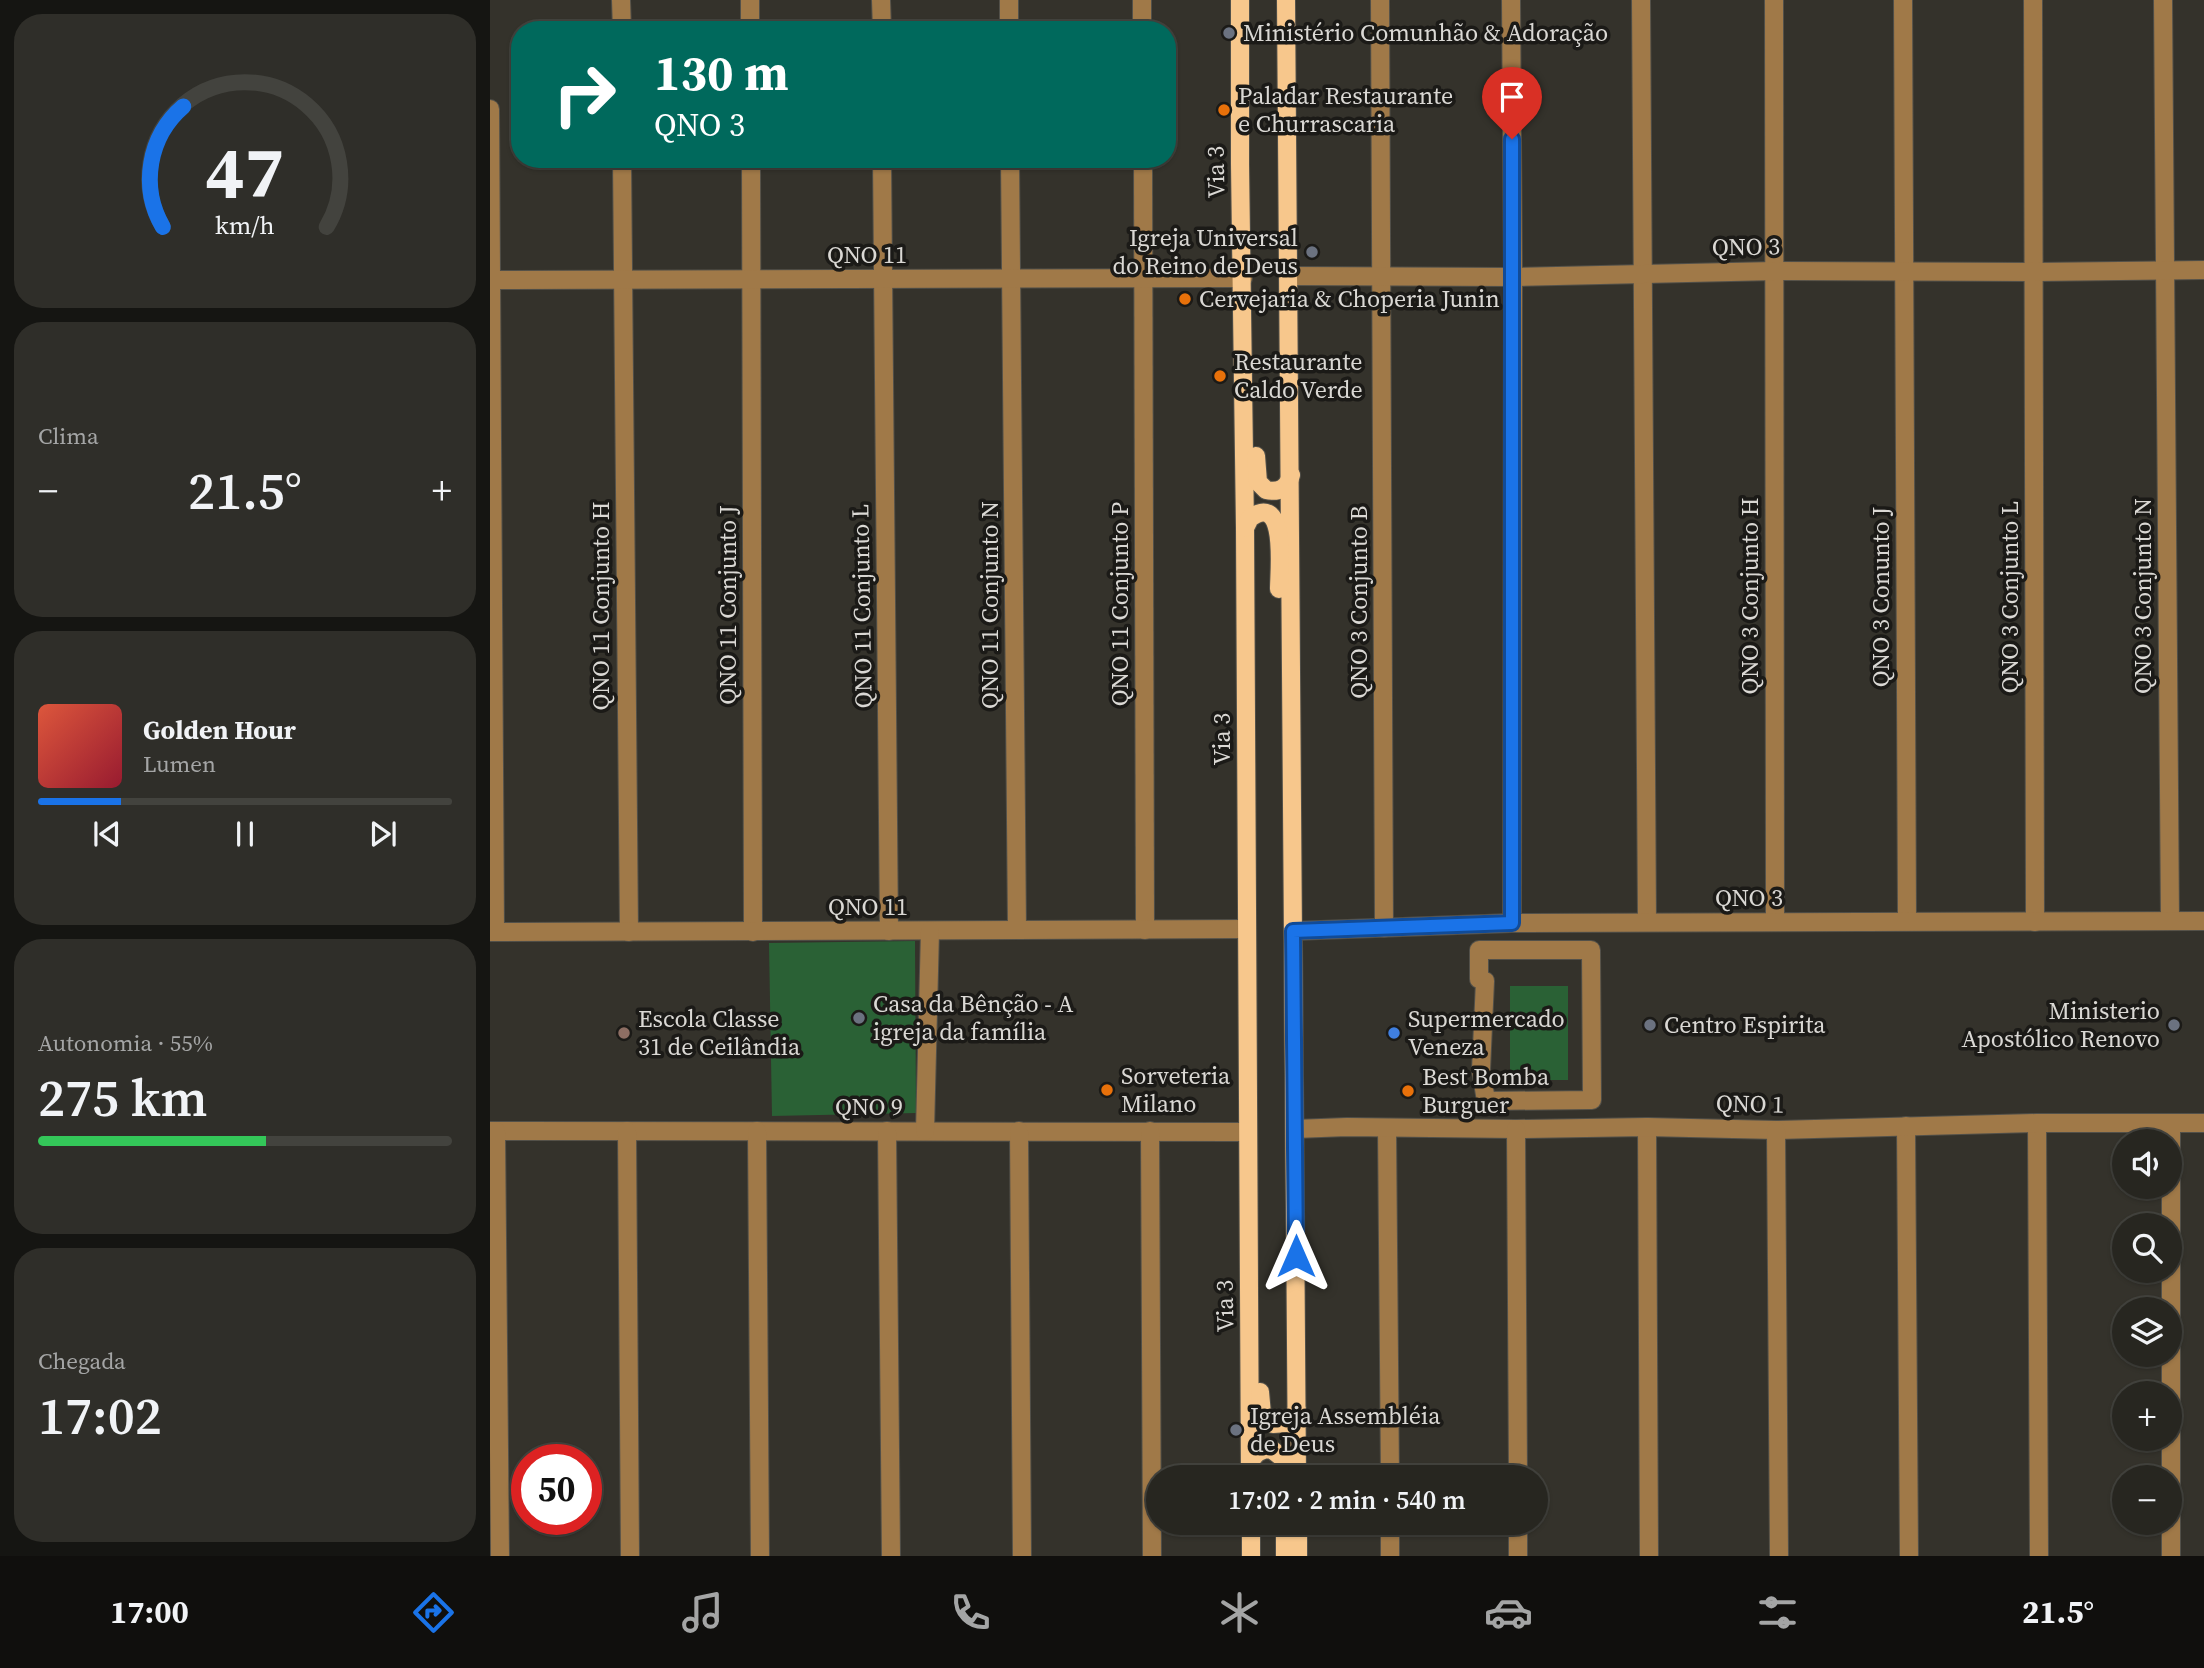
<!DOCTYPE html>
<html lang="pt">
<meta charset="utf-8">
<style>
body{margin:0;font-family:"Source Serif 4",serif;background:#2f2e29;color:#f1f3f6;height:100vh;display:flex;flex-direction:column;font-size:26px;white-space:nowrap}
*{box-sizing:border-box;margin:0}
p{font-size:23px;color:#a4a5a5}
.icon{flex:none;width:38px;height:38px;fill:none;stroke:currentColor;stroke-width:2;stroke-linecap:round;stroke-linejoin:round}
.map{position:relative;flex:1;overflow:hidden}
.drawer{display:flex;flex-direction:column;gap:14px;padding:14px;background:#151512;width:490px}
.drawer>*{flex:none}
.banner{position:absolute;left:21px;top:21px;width:665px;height:147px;border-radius:28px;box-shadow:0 2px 5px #0004,0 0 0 2px #43433e;background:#00695c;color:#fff;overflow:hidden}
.buttons{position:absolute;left:1622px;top:1129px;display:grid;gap:14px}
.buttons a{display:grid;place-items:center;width:70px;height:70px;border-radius:50%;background:#272620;box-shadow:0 2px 5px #0004,0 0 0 2px #43433e;font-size:35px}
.speed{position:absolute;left:21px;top:1444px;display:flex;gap:14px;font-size:35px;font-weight:700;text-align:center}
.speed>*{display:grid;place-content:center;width:91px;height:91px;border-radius:50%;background:#272620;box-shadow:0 2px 5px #0004,0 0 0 2px #43433e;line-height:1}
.speed .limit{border:10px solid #d22;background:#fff;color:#111}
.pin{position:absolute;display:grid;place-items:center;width:60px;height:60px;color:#fff;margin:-72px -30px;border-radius:50% 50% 50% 0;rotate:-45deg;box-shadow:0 0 7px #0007}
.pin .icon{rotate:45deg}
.me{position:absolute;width:77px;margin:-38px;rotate:0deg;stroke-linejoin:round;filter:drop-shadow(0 0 5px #0008)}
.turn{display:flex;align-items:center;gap:24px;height:147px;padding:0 28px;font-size:32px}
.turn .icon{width:91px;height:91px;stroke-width:2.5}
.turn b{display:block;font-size:49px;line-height:60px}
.big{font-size:52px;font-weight:600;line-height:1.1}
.drawer .widget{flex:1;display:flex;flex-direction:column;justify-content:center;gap:10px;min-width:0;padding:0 24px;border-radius:28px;background:#2f2e29}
.drawer .dial{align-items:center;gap:0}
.dial svg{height:182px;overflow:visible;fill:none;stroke:#43433e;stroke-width:7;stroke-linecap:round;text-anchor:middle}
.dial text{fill:#f1f3f6;stroke:none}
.song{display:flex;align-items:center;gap:21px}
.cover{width:84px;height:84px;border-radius:10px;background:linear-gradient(135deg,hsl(10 70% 55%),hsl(350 70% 35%))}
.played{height:7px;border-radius:4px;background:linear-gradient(90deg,#1a73e8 20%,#43433e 20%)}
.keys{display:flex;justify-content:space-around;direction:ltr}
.heat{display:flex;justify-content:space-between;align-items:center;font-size:38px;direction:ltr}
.charge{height:10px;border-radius:5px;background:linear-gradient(90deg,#34c759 55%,#43433e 0)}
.trip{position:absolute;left:656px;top:1465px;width:402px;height:70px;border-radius:35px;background:#272620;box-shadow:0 2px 5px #0004,0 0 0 2px #43433e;font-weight:600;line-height:70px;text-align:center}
.menu{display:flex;height:112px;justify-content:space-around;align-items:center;background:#100f0d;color:#a4a5a5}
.menu .icon{width:49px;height:49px}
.menu .on{color:#1a73e8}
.menu b{font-size:32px;color:#f1f3f6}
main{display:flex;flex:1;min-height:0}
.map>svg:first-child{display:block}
.green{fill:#2a6135}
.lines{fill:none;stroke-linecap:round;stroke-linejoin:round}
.minor-casing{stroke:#525049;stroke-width:20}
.major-casing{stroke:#525049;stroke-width:20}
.minor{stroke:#a07948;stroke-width:18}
.major{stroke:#f7c78c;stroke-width:18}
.route-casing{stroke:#114b97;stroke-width:18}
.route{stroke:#1a73e8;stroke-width:12}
.worship-dot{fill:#6b7280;stroke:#1b1a17;stroke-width:2.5}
.food-dot{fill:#e8710a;stroke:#1b1a17;stroke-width:2.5}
.education-dot{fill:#8d6e63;stroke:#1b1a17;stroke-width:2.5}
.shop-dot{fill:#3f7fe0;stroke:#1b1a17;stroke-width:2.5}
.labels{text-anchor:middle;stroke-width:7;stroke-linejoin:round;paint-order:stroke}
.poi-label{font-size:24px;fill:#dad8d4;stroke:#1b1a17;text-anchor:start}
.street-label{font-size:24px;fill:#dad8d4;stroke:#1b1a17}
</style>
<main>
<section class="drawer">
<div class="widget dial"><svg viewBox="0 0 100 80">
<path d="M14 69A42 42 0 1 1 86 69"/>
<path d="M14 69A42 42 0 0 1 23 16" stroke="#1a73e8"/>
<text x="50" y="56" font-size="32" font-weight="700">47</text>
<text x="50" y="72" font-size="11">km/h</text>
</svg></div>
<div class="widget"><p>Clima</p>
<div class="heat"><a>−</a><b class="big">21.5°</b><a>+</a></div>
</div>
<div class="widget">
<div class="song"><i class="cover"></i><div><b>Golden Hour</b><p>Lumen</p></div></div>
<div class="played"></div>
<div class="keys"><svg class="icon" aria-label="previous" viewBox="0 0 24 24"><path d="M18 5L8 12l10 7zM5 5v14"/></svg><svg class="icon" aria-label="pause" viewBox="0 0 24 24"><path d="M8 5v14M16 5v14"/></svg><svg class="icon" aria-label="next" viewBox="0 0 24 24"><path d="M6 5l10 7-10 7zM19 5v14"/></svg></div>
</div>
<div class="widget"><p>Autonomia · 55%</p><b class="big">275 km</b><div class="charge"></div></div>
<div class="widget"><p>Chegada</p><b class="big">17:02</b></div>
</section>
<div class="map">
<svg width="1714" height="1556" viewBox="0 0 1714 1556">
<rect width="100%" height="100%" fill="#34322b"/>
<g class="green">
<path d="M425,941L426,1113L282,1116L279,943Z"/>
<rect x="1020" y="986" width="58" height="94"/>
</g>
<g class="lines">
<g class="minor-casing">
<g id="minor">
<path d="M131,0L132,30"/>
<path d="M260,0V30"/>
<path d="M391,0L392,30"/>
<path d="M519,0V30"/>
<path d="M652,0V30"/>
<path d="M890,0L894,928"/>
<path d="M1021,0L1023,277L1022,923"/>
<path d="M1151,0L1157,922"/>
<path d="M1284,0L1285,922"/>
<path d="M1413,0L1417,921"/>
<path d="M1543,0L1545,922"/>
<path d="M1673,0L1680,921"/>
<path d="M0,109L5,932"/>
<path d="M132,159L139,932"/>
<path d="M261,159L263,932"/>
<path d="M392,159L399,931"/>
<path d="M520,159L527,930"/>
<path d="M653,159L655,930"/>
<path d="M799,276L1023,277L1285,271L1545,272L1714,270"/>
<path d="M0,280L753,278"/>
<path d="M803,931L1022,923L1714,921"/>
<path d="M0,932L757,929"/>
<path d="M989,950H1101L1102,1100L996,1101L991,1070L995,981L989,979Z"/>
<path d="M1547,1123L1549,1556"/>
<path d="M1681,1123V1556"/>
<path d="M1416,1126L1419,1556"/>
<path d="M1157,1127L1159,1556"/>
<path d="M897,1128L900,1477"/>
<path d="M805,1129L857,1127L1026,1129L1157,1127L1286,1130L1547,1123H1714"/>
<path d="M1026,1129L1028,1477"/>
<path d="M1286,1130L1289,1556"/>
<path d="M0,1131L758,1132"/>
<path d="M6,1131L10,1556"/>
<path d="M137,1131L140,1556"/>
<path d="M267,1131L270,1556"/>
<path d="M397,1131L401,1556"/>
<path d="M435,1131L440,931"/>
<path d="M529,1131L532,1556"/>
<path d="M660,1131L662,1556"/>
<path d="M900,1522V1556"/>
<path d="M1028,1522V1556"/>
</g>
</g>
<g class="major-casing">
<g id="major">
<path d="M750,0V164L755,528L760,1477"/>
<path d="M796,0L807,1477"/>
<path d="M766,456L768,482L776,490C789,493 798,488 801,475"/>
<path d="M755,528L760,518C798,491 789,571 789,589"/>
<path d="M770,1392L772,1414L783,1424L798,1423L807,1410"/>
<path d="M760,1465C763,1454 770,1449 781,1449L794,1459L795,1477"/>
<path d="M761,1522V1556"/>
<path d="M795,1522V1556"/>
<path d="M808,1522V1556"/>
</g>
</g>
<use href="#minor" class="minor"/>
<use href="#major" class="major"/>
</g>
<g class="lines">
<g class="route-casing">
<path id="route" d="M806,1256L803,931L1022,923V139"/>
</g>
<use href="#route" class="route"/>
</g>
<g class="worship-dot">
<circle cx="739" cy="33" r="7"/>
<circle cx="822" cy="252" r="7"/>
<circle cx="369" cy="1018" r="7"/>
<circle cx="1160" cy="1025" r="7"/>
<circle cx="1684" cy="1025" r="7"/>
<circle cx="746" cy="1430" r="7"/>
</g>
<g class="food-dot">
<circle cx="734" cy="110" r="7"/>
<circle cx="695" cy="299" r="7"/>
<circle cx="730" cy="376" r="7"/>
<circle cx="617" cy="1090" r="7"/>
<circle cx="918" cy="1091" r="7"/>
</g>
<circle class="education-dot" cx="134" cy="1033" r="7"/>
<circle class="shop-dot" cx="904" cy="1033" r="7"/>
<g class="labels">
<g class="poi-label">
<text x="753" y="41">Ministério Comunhão &amp; Adoração</text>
<text x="748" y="104">Paladar Restaurante<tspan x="748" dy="28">e Churrascaria</tspan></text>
<text x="808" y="246" text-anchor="end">Igreja Universal<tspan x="808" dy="28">do Reino de Deus</tspan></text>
<text x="709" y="307">Cervejaria &amp; Choperia Junin</text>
<text x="744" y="370">Restaurante<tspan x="744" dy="28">Caldo Verde</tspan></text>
<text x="383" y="1012">Casa da Bênção - A<tspan x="383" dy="28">igreja da família</tspan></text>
<text x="1670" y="1019" text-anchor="end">Ministerio<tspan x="1670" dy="28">Apostólico Renovo</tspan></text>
<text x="148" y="1027">Escola Classe<tspan x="148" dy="28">31 de Ceilândia</tspan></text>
<text x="918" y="1027">Supermercado<tspan x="918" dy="28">Veneza</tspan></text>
<text x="1174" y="1033">Centro Espirita</text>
<text x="631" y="1084">Sorveteria<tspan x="631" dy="28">Milano</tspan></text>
<text x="932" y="1085">Best Bomba<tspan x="932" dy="28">Burguer</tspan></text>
<text x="760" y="1424">Igreja Assembléia<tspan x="760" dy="28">de Deus</tspan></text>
</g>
<g class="street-label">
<text transform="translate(726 172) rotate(-91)" y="8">Via 3</text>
<text transform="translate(1256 247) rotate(-1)" y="8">QNO 3</text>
<text x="377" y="263">QNO 11</text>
<text transform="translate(1260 596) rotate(-90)" y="8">QNO 3 Conjunto H</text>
<text transform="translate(1653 596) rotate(-90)" y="8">QNO 3 Conjunto N</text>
<text transform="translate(1391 597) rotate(-90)" y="8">QNO 3 Conunto J</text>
<text transform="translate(1520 597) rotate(-90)" y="8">QNO 3 Conjunto L</text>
<text transform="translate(869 602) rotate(-90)" y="8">QNO 3 Conjunto B</text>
<text transform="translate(630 604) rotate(-90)" y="8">QNO 11 Conjunto P</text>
<text transform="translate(238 605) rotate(-90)" y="8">QNO 11 Conjunto J</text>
<text transform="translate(500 605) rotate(-90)" y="8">QNO 11 Conjunto N</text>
<text transform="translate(111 606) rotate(-90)" y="8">QNO 11 Conjunto H</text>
<text transform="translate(372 606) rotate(-91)" y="8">QNO 11 Conjunto L</text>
<text transform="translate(732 739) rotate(-90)" y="8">Via 3</text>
<text x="1259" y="906">QNO 3</text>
<text x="378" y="915">QNO 11</text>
<text transform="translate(1260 1104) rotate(1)" y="8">QNO 1</text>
<text x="379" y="1115">QNO 9</text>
<text transform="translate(735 1306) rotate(-91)" y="8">Via 3</text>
</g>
</g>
</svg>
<div class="buttons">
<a><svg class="icon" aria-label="sound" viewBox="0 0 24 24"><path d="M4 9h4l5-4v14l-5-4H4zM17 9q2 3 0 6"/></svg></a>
<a><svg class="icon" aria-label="search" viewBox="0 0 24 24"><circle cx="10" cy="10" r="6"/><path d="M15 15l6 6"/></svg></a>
<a><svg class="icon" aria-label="layers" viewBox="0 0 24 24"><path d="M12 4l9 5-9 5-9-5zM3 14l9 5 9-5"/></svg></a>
<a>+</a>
<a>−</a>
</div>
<div class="speed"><div class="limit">50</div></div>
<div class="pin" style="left:1022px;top:139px;background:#d93025"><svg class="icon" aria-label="arrive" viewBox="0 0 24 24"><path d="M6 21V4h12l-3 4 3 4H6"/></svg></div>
<svg class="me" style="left:806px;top:1256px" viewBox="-20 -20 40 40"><path d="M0-17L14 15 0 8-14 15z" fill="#1a73e8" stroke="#fff" stroke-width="4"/></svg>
<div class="trip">17:02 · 2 min · 540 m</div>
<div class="banner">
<div class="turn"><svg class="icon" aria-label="right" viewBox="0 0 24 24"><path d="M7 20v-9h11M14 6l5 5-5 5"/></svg><div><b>130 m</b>QNO 3</div></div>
</div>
</div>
</main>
<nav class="menu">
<b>17:00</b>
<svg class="icon on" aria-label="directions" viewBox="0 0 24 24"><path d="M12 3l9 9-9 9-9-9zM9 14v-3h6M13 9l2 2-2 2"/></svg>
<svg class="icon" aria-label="music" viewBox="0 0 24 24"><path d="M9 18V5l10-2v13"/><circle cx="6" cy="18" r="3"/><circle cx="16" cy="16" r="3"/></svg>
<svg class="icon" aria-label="phone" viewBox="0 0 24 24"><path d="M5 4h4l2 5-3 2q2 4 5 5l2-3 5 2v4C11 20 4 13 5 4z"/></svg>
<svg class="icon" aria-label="climate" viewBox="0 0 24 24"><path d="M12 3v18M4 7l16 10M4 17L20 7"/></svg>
<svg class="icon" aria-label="car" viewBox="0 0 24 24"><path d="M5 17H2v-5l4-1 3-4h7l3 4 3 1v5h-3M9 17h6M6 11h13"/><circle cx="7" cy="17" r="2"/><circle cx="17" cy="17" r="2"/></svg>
<svg class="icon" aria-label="filters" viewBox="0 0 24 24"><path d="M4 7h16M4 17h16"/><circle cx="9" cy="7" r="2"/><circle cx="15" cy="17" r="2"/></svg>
<b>21.5°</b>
</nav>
